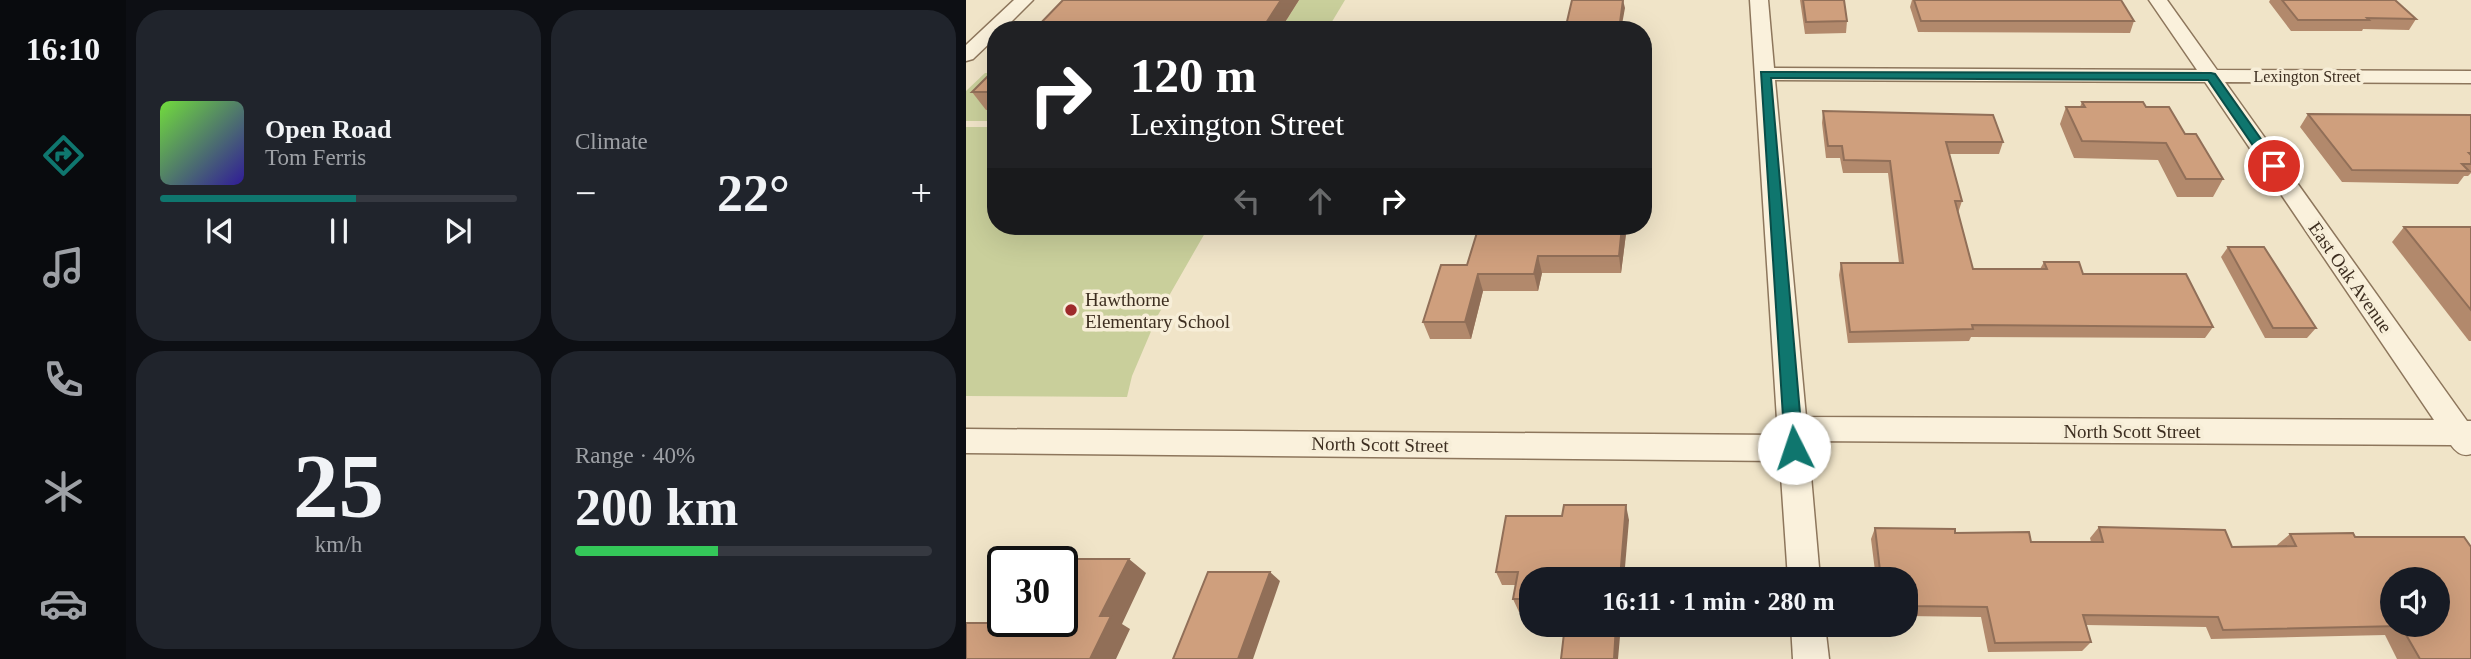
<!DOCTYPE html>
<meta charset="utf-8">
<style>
body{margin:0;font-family:Georgia,serif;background:#20242c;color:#f1f3f6;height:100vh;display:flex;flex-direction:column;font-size:26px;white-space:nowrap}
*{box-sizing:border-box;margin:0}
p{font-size:23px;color:#9ea1a6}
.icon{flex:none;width:38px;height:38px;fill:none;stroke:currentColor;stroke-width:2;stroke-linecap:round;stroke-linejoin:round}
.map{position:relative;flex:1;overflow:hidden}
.details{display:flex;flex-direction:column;gap:10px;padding:10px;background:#0d0f14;width:840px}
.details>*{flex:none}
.top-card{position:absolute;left:21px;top:21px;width:665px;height:214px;border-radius:28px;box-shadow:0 7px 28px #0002;background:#202124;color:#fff;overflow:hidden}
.buttons{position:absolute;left:1414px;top:567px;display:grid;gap:14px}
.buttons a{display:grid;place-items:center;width:70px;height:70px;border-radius:50%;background:#171b24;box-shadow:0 7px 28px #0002;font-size:35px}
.speed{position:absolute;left:21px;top:546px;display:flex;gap:14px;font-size:35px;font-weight:700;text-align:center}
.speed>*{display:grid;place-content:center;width:91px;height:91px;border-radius:50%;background:#171b24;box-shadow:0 7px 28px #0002;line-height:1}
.speed .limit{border:4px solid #111;border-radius:10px;background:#fff;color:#111}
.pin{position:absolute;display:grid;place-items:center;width:60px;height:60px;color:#fff;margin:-30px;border:4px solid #fff;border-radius:50%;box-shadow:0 2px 7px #0007}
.me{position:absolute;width:77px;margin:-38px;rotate:356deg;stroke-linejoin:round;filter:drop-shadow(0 0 5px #0008)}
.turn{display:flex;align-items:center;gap:24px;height:147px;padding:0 28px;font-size:32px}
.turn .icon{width:91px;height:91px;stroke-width:2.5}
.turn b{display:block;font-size:49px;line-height:60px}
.lanes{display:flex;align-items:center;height:66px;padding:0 28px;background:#0003;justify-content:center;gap:35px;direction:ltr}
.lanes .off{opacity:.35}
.big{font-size:52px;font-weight:600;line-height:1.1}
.details .widget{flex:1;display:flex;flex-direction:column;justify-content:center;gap:10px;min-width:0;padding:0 24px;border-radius:28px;background:#20242c}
.details .dial{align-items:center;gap:0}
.dial b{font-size:91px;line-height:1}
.song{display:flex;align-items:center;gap:21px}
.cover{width:84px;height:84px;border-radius:10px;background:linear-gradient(135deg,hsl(100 70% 55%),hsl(250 70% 35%))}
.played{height:7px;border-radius:4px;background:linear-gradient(90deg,#0f766e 55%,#363941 55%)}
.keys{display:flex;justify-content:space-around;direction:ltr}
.heat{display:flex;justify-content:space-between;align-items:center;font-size:38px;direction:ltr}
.charge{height:10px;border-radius:5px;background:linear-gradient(90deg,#34c759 40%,#363941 0)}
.details .tiles{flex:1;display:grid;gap:10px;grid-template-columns:repeat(2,1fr)}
.trip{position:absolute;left:553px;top:567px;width:399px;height:70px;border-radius:28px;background:#171b24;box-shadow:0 7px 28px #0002;font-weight:600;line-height:70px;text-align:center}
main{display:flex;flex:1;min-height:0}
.menu{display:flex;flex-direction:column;width:126px;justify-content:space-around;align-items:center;background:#090b0e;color:#9ea1a6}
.menu .icon{width:49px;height:49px}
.menu .selected{color:#0f766e}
.menu b{font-size:32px;color:#f1f3f6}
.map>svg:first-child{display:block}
.green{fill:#c9cf9b}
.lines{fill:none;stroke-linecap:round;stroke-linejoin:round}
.street-casing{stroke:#8d765c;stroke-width:3}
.street{fill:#faf1dc;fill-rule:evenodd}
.wall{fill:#b2896c}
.shaded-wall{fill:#916f58}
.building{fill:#cf9f7d;stroke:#916f58;stroke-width:2;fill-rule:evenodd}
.route{fill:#0f766e;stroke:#0a4d48;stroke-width:2}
.poi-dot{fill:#9e2a2b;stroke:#f7eed8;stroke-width:2.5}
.labels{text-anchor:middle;stroke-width:7;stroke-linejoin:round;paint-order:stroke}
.far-street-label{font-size:16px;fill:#3d2e20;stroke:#f7eed8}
.street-label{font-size:19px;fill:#3d2e20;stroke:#f7eed8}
.poi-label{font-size:19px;fill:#3d2e20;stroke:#f7eed8;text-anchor:start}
</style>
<main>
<nav class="menu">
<b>16:10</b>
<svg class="icon selected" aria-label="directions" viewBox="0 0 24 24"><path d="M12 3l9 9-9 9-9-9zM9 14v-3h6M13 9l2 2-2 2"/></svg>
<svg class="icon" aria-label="music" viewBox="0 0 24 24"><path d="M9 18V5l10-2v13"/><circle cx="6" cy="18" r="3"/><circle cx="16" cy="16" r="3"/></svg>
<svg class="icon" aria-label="phone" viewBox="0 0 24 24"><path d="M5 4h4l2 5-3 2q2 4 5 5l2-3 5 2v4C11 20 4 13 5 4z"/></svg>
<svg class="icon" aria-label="climate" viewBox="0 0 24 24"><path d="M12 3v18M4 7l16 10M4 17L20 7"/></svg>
<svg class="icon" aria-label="car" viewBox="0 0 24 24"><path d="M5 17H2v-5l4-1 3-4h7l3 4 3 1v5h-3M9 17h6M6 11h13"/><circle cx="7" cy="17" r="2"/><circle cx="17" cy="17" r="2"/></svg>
</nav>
<section class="details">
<div class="tiles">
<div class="widget">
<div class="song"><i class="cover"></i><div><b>Open Road</b><p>Tom Ferris</p></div></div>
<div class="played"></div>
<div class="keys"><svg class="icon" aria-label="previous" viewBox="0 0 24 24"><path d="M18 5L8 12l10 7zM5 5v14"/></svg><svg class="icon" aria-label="pause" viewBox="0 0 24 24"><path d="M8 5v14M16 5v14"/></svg><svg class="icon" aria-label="next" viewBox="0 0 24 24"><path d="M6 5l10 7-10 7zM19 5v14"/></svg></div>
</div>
<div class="widget"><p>Climate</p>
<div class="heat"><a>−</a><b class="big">22°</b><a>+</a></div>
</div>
<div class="widget dial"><b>25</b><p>km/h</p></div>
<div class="widget"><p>Range · 40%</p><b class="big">200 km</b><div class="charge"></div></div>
</div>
</section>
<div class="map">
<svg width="1505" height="659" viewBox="0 0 1505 659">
<rect width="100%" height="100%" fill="#f0e4c8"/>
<g class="green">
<path d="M333,0H379L361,30H314Z"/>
<path d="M19,73H30L21,109H30V121H0V91Z"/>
<path d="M0,127H30V226H243L192,315L166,376L161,397L0,396Z"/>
</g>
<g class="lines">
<g class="street-casing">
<g id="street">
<path d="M48,0H67L37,30H30V37L7,59L0,61V45Z"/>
<path d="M784,0H802L808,68L1231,70L1183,0H1201L1251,70L1505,71V83L1259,82L1501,421H1505V454C1496,457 1490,452 1485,445L842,441L854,579H822L814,461L0,453V429L812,435ZM809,80L1239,82L1468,420L840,417Z"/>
<path d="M825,625H859L863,659H827Z"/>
</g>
</g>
<use href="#street" class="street"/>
</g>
<g class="wall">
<path d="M333,0L314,30H68Z"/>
<path d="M834,0H878L881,21L880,33L839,34Z"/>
<path d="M946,0H1155L1168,21L1164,33L952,32L944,7Z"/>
<path d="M1304,0H1429L1450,19L1443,30L1397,29L1396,31H1325L1303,2Z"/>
<path d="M30,68V109L20,110L6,92Z"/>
<path d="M1116,102L1180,107L1219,134L1257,179L1247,197H1211L1192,160L1108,158L1094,124L1100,107H1114Z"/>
<path d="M857,111L1037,142L1033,154H983L996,201L992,213L1007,269H1074L1078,262L1117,274L1247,327L1239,338L1005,337L1003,341L882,343L873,275L875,263H933L922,173H877L874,158H860L856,123Z"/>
<path d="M1342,114L1505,115V173L1502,176H1498L1492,184L1376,182L1334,127Z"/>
<path d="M513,226H661L655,273H576L572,291H517L505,339H464L457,322L501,265Z"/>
<path d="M1438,227H1505V341H1503L1426,242Z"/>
<path d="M1262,247L1350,328L1341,338H1299L1255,257Z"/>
<path d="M663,520L565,579V612H553L547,599L550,585H536L530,572Z"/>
<path d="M1133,527L1266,547L1311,546V545L1324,534L1389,537L1505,659H1431L1419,635L1245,639L1240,627L1120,625L1125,642L1116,651L1022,652L1015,617L940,616V579H910L905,539L909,528L989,533L1065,542H1125L1124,538Z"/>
</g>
<g class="shaded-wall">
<path d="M315,0H333L314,30H303L300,23Z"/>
<path d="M657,0L659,8L655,30H653Z"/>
<path d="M217,23L220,30H212Z"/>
<path d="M656,226H661L655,273L653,256Z"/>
<path d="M572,256L576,273L572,291L568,274Z"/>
<path d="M512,274L517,291L505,339L499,322Z"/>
<path d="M660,505L663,520L658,579H654Z"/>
<path d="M163,559L180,573L156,624L164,629L150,659H124L134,616Z"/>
<path d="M304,572L314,581L287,659H272Z"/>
<path d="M650,625H655L652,659H648Z"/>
</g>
<g class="building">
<path d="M97,0H315L300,23H217L212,30H68Z"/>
<path d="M606,0H657L653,30H599Z"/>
<path d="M837,0H878L881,21L840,22Z"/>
<path d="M948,0H1155L1168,21H955Z"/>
<path d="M1316,0H1429L1450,19L1401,18L1403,20H1332Z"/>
<path d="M30,68V92H6Z"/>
<path d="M1116,102H1177L1180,107H1203L1219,134H1230L1257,179H1220L1200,143L1116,141L1100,107H1119Z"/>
<path d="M857,111L1027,115L1037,142H980L996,201H989L1007,269H1081L1078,262H1113L1117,274H1220L1247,327L1006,325L1007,329L884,332L875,263H937L924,161L878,160L876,146H862Z"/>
<path d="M1342,114L1505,115V153H1503L1505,155V164H1496L1503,171L1386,170Z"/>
<path d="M513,226H656L653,256H572L568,274H512L499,322H457L475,265H501Z"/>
<path d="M1438,227H1505V310Z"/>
<path d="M1262,247H1298L1350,328H1307Z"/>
<path d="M598,505H660L654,579H565V599H547L552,572H530L540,516H596Z"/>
<path d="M1133,527L1259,530L1266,547L1330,546L1324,534L1387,533L1389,537H1498L1505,547V659H1454L1435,626L1257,630L1252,617L1117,615L1125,642L1029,643L1021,607L944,606L941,583H940V579H915L909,528L989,529V533L1063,532L1065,542H1137ZM1426,579H1472V625H1426Z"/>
<path d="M95,559H163L134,616H145L124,659H0V623H59L60,621H96V562H93Z"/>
<path d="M242,572H304L272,659H207Z"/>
<path d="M599,625H650L648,659H595Z"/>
</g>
<path class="route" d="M795,72L1245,73L1249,74L1314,166L1312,169H1303L1242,80L805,78L837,448L834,453L828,455L822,453L819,448Z"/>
<circle class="poi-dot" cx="105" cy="310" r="7"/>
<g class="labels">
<g class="far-street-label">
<text x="1341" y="82">Lexington Street</text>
</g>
<g class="street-label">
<text transform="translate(1385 277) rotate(55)" y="7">East Oak Avenue</text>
<text x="1166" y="438">North Scott Street</text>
<text transform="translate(414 444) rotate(1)" y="7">North Scott Street</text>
</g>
<g class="poi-label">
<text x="119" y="306">Hawthorne<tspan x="119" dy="22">Elementary School</tspan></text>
</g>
</g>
</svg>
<div class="buttons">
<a><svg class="icon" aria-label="sound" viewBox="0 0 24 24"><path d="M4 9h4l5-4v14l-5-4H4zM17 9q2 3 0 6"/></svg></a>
</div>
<div class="speed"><div class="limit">30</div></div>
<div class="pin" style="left:1308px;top:166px;background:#d93025"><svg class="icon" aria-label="arrive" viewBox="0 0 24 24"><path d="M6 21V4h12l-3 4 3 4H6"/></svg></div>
<svg class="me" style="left:828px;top:448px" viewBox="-20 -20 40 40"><circle r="19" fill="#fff"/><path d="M0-13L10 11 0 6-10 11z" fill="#0f766e"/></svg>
<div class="trip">16:11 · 1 min · 280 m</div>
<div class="top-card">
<div class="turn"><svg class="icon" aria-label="right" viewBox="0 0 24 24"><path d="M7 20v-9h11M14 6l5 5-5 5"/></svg><div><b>120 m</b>Lexington Street</div></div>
<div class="lanes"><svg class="icon off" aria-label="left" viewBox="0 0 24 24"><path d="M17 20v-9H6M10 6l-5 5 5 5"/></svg><svg class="icon off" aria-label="ahead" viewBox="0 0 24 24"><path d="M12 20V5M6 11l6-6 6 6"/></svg><svg class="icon" aria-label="right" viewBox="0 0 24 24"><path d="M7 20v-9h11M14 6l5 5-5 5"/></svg></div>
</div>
</div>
</main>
